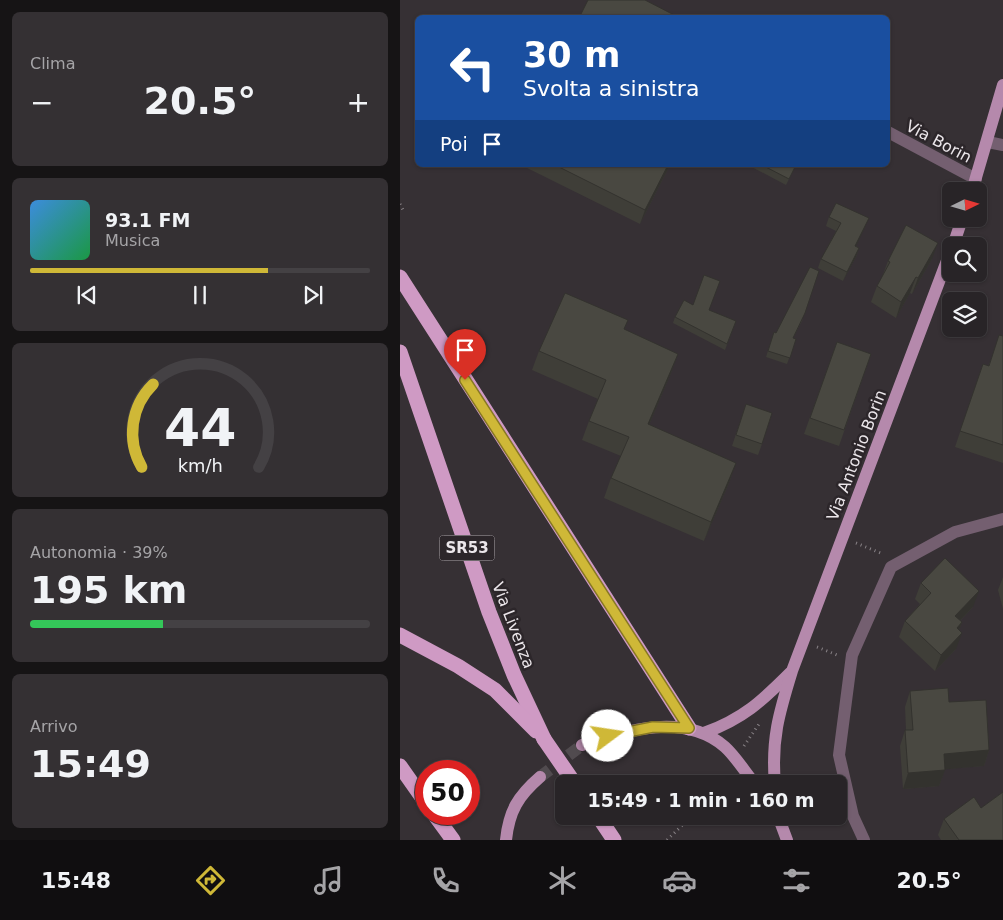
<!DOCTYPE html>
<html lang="it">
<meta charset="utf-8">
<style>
body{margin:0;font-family:"DejaVu Sans",sans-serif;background:#343033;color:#f1f3f6;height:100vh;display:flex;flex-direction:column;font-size:19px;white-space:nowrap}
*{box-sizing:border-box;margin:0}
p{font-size:16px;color:#a5a4a7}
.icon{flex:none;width:28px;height:28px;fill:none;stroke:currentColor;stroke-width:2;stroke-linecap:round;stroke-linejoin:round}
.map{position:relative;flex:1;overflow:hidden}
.details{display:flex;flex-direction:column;gap:12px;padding:12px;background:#161415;width:400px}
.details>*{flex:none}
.top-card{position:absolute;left:15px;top:15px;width:475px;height:152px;border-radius:8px;box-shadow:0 1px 4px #0004,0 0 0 1px #444144;background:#1a4fa0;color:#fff;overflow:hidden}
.needle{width:32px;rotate:85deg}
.buttons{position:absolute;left:542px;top:182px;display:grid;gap:10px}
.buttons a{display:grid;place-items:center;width:45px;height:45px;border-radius:8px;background:#282427;box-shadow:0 1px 4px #0004,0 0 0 1px #444144;font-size:25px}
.speed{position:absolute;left:15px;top:760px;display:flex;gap:10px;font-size:25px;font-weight:700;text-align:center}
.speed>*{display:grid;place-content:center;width:65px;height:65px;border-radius:50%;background:#282427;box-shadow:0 1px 4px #0004,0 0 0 1px #444144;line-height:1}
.speed .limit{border:8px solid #d22;background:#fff;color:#111}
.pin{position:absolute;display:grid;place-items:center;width:42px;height:42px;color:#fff;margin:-51px -21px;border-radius:50% 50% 50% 0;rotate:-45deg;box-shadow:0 0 5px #0007}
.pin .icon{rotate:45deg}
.me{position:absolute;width:55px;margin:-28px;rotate:76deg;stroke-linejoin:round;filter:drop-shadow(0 0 4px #0008)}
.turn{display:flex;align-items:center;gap:18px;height:105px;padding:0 25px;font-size:22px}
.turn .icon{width:65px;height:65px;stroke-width:2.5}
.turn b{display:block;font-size:35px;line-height:42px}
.then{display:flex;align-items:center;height:48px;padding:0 25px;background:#0003;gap:10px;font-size:19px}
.big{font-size:38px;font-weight:600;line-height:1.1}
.details .tile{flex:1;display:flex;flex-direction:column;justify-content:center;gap:8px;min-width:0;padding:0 18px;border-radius:8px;background:#343033}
.details .dial{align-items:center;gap:0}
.dial svg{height:130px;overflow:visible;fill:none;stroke:#444144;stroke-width:7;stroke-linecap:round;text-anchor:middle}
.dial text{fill:#f1f3f6;stroke:none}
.song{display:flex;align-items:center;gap:15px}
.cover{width:60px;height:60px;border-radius:8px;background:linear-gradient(135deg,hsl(210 70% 55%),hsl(140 70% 35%))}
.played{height:5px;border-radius:2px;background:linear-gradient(90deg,#cfb837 70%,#444144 70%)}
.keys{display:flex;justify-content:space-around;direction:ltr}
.heat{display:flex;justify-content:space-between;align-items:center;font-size:28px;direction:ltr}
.charge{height:8px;border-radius:4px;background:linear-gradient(90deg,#34c759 39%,#444144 0)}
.trip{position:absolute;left:155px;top:775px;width:292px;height:50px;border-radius:8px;background:#282427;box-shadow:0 1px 4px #0004,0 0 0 1px #444144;font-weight:600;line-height:50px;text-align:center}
.menu{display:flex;height:80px;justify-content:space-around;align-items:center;background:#100e10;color:#a5a4a7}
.menu .icon{width:35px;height:35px}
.menu .on{color:#cfb837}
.menu b{font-size:22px;color:#f1f3f6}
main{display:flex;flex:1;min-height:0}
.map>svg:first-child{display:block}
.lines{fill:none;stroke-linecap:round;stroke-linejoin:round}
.major-tunnel{stroke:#514b4f;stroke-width:12;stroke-dasharray:12 6;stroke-linecap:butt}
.path{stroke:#898387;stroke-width:3;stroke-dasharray:1 4;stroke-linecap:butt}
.minor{stroke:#745f70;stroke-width:12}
.major{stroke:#b589ac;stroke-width:12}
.highway{stroke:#cf9ac4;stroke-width:15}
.highway-bridge{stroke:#cf9ac4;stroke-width:15}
.wall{fill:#3f3e38}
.shaded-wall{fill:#33322e}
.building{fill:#494841;stroke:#33322e}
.route-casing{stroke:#877824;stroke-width:12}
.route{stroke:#cfb837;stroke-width:9}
.labels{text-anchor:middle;stroke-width:5;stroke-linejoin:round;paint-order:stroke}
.shield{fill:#2c262a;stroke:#b2acb0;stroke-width:1}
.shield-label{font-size:15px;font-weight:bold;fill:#ebe6ea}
.street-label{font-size:16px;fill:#ebe6ea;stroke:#2c262a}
</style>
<main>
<section class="details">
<div class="tile"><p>Clima</p>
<div class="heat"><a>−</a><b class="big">20.5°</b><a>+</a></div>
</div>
<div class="tile">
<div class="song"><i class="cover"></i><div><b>93.1 FM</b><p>Musica</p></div></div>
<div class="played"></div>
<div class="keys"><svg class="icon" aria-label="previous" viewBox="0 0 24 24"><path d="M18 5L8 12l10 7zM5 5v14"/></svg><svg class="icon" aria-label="pause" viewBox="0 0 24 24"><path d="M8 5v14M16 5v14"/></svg><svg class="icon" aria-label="next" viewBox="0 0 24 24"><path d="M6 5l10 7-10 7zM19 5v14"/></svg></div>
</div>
<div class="tile dial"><svg viewBox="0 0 100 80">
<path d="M14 69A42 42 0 1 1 86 69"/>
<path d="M14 69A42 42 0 0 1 21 18" stroke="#cfb837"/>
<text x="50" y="56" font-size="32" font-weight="700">44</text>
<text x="50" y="72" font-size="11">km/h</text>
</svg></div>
<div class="tile"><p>Autonomia · 39%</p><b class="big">195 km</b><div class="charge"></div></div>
<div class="tile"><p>Arrivo</p><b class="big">15:49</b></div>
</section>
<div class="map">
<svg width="603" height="840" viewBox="0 0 603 840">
<rect width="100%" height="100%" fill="#363034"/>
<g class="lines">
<path class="major-tunnel" d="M140,777L182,745"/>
<g class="path">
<path d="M0,204L4,212"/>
<path d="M579,218L583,205"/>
<path d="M456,543L483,554"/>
<path d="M417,647L437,655"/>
<path d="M344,746L359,724"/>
<path d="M318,784L327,772"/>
<path d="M267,840L292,816"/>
</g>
<g class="minor">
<path d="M488,132L576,179"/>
<path d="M588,142L603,145"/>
<path d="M464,840L453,816L439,755L452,655L491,567L555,532L603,519"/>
</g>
<g class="major">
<path d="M572,191L603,85"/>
<path d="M553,246L562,219"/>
<path d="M304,733C343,719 362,701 390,673"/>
<path d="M182,745C227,730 285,712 325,747C336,757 345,772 355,784"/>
<path d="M375,784C371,740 379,713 392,671L551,250"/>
<path d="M378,816L387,840"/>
<path d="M106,840C109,811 118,796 140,777"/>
</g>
<g class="highway">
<path d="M0,277L289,728"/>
<path d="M0,352L89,612L114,675L144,739"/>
<path d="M0,635L58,666L95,690L136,731"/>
<path d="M0,766L26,803"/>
<path d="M34,814L53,840"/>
<path d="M198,816L214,840"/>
</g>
<path class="highway-bridge" d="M144,739L175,784"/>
</g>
<g class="wall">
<path d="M121,165H270L240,224Z"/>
<path d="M348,165H396L386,185Z"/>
<path d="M429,217L465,227L456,246L459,248L456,257L443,281L418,268L421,259L436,231L426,226Z"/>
<path d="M532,259L512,294L510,293L496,318L471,302L477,286L482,277L488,261Z"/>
<path d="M293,305L309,310L336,321L325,350L273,323L275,317Z"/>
<path d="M403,319L393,338L396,339L387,364L366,357L374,332L376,333Z"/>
<path d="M224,330L278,354L271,373L249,425L336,463L329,483L304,541L204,498L211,478L221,456L182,440L189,421L198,399L132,370L139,351Z"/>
<path d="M603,336V463L555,447L583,364L588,366Z"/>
<path d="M437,342L471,354L439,446L404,434Z"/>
<path d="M346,404L362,444L358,455L332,446Z"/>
<path d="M603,577V609L598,590Z"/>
<path d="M521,583L573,607L560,621L562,622L559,630L556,649L535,671L499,637L505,621L520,604L515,599Z"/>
<path d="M510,691L549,702L589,750L584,766L545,769L539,786L503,789L500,746L505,730H506L505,707Z"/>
<path d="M581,808L603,840H541L538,835L544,819Z"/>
</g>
<g class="shaded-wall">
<path d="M268,165H270L240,224L245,210Z"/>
<path d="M469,218L465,227L452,255L455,246Z"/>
<path d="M538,243L532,259L512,294L518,278Z"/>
<path d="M459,248L456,257L443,281L447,272Z"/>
<path d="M516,277L510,293L496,318L501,302Z"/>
<path d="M278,354L271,373L241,444L248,424Z"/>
<path d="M336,463L329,483L304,541L311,522Z"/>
<path d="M579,591L573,607L549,632L555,616Z"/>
<path d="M562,622L556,638L557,628Z"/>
<path d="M562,633L556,649L535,671L541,655Z"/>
<path d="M589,750L584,766L538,770L544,754Z"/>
<path d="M545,770L539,786L503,789L508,773Z"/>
</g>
<g class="building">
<path d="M188,0H245L280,18H179Z"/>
<path d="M155,165H268L245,210Z"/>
<path d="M362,165H396L389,179Z"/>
<path d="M436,203L469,218L455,246L459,248L447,272L421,259L441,223L429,217Z"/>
<path d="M506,225L538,243L518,278L516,277L501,302L477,286L490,262L488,261Z"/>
<path d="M410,267L419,271L405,313L393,338L396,339L390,358L368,351L374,332L376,333Z"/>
<path d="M304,275L320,281L309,310L336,321L327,344L275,317L284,300L293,305Z"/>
<path d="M165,293L228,320L224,329L278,354L248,424L336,463L311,522L211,478L229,437L189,421L206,380L139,351Z"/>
<path d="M599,335L603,336V445L560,431L583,364L589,366Z"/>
<path d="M437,342L471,354L444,430L410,418Z"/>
<path d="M346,404L372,413L362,444L336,435Z"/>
<path d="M545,558L579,591L555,616L562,622L557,628L562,633L541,655L505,621L531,593L521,583Z"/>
<path d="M548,688L549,702L586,700L589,750L544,754L545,770L508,773L505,730H513L510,691Z"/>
<path d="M603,792V840H559L544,819L574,797L581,808Z"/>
</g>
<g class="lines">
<g class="route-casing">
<path id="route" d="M65,380L289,728L253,727L208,736"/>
</g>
<use href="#route" class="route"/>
</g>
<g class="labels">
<rect class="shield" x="39.5" y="535.5" width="55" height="25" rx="4"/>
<g class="shield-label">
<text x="67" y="553">SR53</text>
</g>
<g class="street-label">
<text transform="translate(539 141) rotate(28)" y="6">Via Borin</text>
<text transform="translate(456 455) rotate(-69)" y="6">Via Antonio Borin</text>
<text transform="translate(114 625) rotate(69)" y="6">Via Livenza</text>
</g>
</g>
</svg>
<div class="buttons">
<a><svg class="needle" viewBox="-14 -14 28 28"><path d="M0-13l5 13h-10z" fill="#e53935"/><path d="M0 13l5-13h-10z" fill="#a5a4a7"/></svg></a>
<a><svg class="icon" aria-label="search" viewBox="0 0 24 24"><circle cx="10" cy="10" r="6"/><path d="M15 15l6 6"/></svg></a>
<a><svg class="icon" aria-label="layers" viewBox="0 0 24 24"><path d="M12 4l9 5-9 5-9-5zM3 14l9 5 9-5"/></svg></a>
</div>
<div class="speed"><div class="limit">50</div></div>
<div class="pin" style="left:65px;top:380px;background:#d93025"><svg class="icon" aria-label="arrive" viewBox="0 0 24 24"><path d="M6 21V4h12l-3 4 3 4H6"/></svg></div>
<svg class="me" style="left:208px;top:736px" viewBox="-20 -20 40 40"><circle r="19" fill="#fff"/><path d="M0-13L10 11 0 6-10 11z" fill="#cfb837"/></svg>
<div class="trip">15:49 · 1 min · 160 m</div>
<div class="top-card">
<div class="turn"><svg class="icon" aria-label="left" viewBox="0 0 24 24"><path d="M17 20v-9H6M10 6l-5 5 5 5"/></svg><div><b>30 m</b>Svolta a sinistra</div></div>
<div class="then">Poi<svg class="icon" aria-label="arrive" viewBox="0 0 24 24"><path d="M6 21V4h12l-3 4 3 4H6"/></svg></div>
</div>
</div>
</main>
<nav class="menu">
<b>15:48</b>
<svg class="icon on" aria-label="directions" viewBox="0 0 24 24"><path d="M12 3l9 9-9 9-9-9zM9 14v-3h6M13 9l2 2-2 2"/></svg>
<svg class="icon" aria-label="music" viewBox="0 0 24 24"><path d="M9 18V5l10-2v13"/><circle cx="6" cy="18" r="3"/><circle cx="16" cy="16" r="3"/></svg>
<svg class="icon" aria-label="phone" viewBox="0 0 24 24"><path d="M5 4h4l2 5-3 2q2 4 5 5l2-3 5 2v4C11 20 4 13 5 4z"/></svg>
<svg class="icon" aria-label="climate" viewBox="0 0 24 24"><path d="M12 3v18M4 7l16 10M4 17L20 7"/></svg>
<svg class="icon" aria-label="car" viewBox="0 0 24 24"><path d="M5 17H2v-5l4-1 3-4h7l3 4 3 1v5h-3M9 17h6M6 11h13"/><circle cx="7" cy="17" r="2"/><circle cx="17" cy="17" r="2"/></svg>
<svg class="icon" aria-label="filters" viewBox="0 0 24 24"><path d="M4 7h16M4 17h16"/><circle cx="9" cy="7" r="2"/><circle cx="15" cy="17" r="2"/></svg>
<b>20.5°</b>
</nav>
